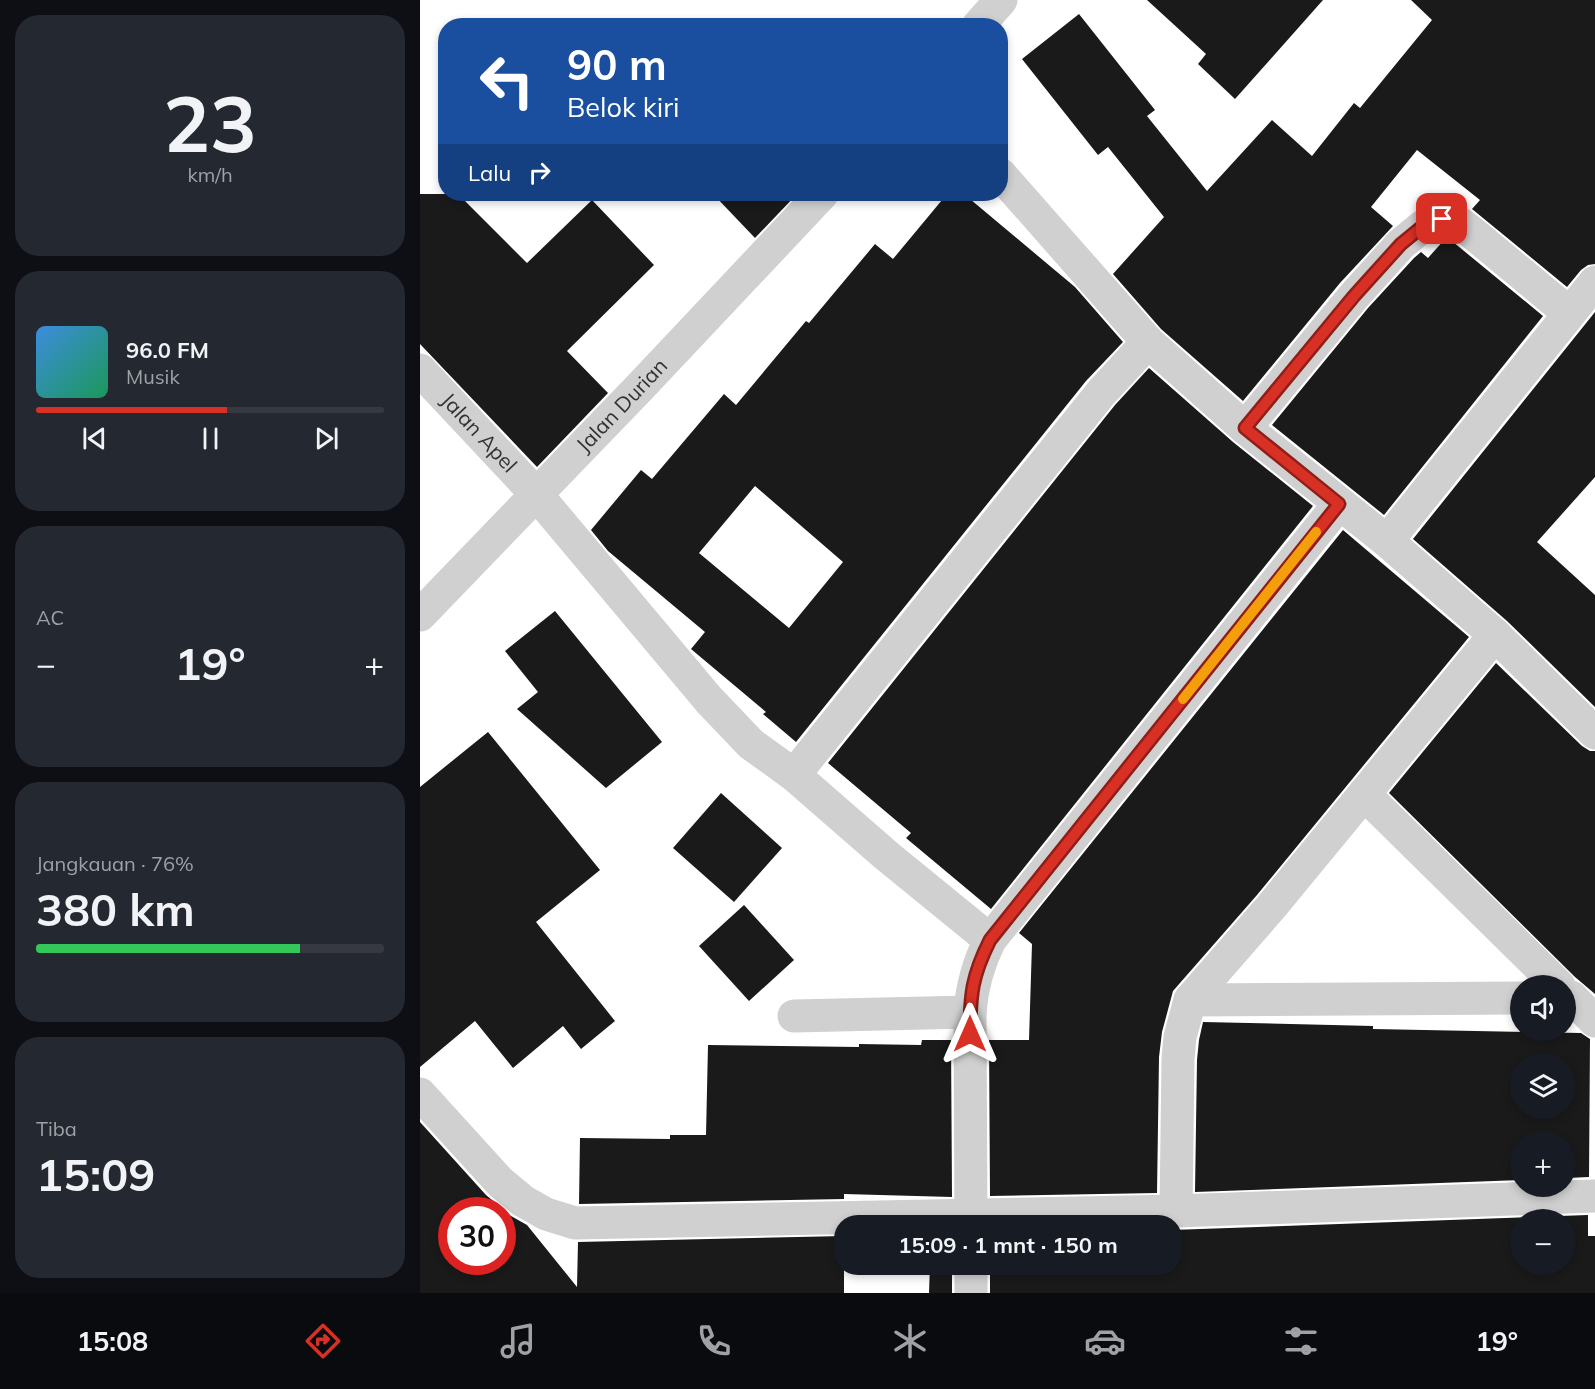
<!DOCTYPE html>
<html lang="id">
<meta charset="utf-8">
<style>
body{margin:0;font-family:Mulish,sans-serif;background:#242831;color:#f1f3f6;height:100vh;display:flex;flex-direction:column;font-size:22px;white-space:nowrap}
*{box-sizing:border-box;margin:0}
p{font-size:20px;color:#9ea1a6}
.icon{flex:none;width:33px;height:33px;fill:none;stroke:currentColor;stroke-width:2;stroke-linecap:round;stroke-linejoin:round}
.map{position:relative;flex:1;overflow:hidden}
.details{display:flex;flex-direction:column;gap:15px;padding:15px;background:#0d0f14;width:420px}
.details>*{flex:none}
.top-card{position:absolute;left:18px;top:18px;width:570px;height:183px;border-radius:24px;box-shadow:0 3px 9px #0003;background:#1a4fa0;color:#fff;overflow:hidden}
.buttons{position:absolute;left:1090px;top:975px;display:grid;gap:12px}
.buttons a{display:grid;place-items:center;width:66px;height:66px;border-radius:50%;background:#171b24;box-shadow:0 3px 9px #0003;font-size:30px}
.speed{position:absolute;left:18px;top:1197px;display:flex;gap:12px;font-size:30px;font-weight:700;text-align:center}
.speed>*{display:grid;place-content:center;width:78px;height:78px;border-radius:50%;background:#171b24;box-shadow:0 3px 9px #0003;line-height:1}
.speed .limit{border:9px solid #d22;background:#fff;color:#111}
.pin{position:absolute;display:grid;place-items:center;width:51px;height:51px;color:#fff;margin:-26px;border-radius:12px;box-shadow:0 3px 9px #0006}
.me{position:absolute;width:66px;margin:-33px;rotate:0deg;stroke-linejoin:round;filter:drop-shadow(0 0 4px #0008)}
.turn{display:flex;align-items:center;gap:21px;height:126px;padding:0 30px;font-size:27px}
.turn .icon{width:78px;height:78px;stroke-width:2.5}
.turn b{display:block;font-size:42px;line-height:51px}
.then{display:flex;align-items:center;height:57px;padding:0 30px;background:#0003;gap:12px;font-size:22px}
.big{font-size:45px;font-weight:700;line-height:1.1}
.details .widget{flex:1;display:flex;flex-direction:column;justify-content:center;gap:9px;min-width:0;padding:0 21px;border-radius:24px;background:#242831}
.details .dial{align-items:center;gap:0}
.dial b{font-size:78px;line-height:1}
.song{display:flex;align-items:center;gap:18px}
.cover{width:72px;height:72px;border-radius:9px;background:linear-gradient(135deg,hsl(210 70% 55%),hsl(150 70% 35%))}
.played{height:6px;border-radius:3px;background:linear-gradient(90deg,#d93025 55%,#363941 55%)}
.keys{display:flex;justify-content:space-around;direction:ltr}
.heat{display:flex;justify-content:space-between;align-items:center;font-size:33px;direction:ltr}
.charge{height:9px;border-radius:4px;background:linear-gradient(90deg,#34c759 76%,#363941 0)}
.trip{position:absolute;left:414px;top:1215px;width:348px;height:60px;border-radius:24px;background:#171b24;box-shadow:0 3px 9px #0003;font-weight:700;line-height:60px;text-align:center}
.tabs{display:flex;height:96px;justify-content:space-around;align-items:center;background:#090b0e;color:#9ea1a6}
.tabs .icon{width:42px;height:42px}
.tabs .current{color:#d93025}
.tabs b{font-size:27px;color:#f1f3f6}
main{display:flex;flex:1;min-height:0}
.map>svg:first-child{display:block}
.building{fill:#1a1a1a;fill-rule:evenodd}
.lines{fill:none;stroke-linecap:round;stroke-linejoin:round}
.minor{stroke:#d0d0d0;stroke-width:33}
.route-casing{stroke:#8d1f18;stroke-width:15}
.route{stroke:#d93025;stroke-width:10}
.slow{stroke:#f59e0b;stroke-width:10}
.labels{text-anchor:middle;stroke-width:6;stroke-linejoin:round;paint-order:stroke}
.street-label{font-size:21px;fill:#333;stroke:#fff}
</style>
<main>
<section class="details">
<div class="widget dial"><b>23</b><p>km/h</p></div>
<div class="widget">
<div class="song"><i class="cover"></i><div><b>96.0 FM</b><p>Musik</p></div></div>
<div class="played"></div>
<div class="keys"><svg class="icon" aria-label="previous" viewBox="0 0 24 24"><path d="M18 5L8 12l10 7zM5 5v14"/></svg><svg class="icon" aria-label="pause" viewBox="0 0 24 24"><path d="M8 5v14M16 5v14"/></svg><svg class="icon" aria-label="next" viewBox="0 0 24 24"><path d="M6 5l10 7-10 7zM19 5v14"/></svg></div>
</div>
<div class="widget"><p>AC</p>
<div class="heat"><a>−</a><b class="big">19°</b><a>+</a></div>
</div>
<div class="widget"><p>Jangkauan · 76%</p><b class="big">380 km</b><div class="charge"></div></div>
<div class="widget"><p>Tiba</p><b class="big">15:09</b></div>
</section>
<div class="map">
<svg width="1175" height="1293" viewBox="0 0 1175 1293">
<rect width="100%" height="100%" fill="#fff"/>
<g class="building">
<path d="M727,0H903L815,99L778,64L786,54Z"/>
<path d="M991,0H1175V264L1168,265L1161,270L1147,287L1052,209L1060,200L997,150L951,207L973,226L920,283L823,401L741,329L693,274L744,217L688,147L678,155L602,59L659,14L735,110L727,116L787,191L852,120L892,156L934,103L940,108L1012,20Z"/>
<path d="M0,194H38L107,263L172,200L234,265L147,351L188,393L117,467L0,344Z"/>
<path d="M293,194H377L335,238Z"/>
<path d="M527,194H544L655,287L703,342L666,381L376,742L343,714L346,712L271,649L285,632L188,551L171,530L221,470L232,479L304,394L316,405L386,321L389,323L455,244L473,259ZM335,486L423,562L369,628L279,553Z"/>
<path d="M1025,239L1030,240L1038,246L1123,316L964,515L852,425L948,308L994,258L1001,252L1008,258Z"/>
<path d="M1175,312V477L1117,542L1175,595V707L1087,621L993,539Z"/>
<path d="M729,368L813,442L893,506L571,909L486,838L491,833L408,763L695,405Z"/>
<path d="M923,530L1049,637L837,895L753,991L742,1032L739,1057L737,1193L570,1196L569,1040H609L612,944L599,933Z"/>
<path d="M135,611L242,742L186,788L97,709L118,692L85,651Z"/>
<path d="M1076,663L1162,746L1170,751H1175V994L1155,977L969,793Z"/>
<path d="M68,732L180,870L116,922L195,1021L161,1049L143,1026L93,1068L55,1021L0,1067V787Z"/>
<path d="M301,793L362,848L314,902L253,848Z"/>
<path d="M324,905L374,960L329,1001L279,946Z"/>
<path d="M783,1022L953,1026V1029L1161,1033L1170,1039L1169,1177L1146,1178V1142H1101V1180L775,1192L777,1060L779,1040ZM1101,1064H1146V1108H1101Z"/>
<path d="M502,1040H531L532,1197L424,1194V1199L159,1204L160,1138L250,1139V1135H286L288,1045L439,1047V1044L501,1045Z"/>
<path d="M0,1122L66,1195L91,1216L107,1225L157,1287L158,1242L424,1236V1293H0ZM32,1210H82V1262H32Z"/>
<path d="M1168,1215V1236H1175V1293H570V1264H752V1230ZM1101,1220H1146V1264H1101Z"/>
<path d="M510,1264H532V1293H509Z"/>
</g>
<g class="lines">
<g class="minor">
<path d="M558,26L581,0"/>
<path d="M580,174L728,342L825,428L967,541L1075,635L1175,733"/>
<path id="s1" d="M0,370L117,495L289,700L331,744L374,775L467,856L570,940"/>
<path d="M825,428L934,296L981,244L1003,226L1022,219L1038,222L1050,231L1149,313"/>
<path d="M967,541L1175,282"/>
<path id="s2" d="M0,615L221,386L402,194"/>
<path d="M374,775L681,393L728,342"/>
<path d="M944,794L1139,986"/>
<path d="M1146,997H1151L1175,1021"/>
<path d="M770,1000L1101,998"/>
<path d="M550,1012C552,985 558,964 570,940L919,504"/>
<path d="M374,1016L550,1012L551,1226"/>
<path d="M0,1094L80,1182L103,1201L126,1214L155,1223L756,1211L1175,1196"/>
<path d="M756,1211L758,1059L760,1037L770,1000L851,907L1075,635"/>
<path d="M551,1293V1264"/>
</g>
</g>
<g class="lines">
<g class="route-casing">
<path id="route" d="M550,1034C550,994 552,976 570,940L919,504L825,428L934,296L981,244L1003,226L1022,219"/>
</g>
<use href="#route" class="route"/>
<path class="slow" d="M763,699L896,532"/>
</g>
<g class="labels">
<g class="street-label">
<text dy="7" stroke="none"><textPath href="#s2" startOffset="291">Jalan Durian</textPath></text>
<text dy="7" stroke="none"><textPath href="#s1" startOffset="86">Jalan Apel</textPath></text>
</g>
</g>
</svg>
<div class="buttons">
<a><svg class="icon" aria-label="sound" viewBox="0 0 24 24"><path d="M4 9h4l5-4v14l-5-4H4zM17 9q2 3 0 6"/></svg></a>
<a><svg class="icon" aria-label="layers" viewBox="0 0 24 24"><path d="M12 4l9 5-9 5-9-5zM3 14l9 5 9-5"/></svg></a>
<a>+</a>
<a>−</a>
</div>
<div class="speed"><div class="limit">30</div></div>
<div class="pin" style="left:1022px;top:219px;background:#d93025"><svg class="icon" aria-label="arrive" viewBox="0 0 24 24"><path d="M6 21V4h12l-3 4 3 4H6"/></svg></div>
<svg class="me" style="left:550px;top:1034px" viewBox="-20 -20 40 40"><path d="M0-17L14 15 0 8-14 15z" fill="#d93025" stroke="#fff" stroke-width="4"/></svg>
<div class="trip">15:09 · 1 mnt · 150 m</div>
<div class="top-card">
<div class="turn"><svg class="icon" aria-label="left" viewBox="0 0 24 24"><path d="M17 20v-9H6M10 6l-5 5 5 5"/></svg><div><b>90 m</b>Belok kiri</div></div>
<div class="then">Lalu<svg class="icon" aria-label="right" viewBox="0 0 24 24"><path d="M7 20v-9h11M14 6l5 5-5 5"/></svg></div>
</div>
</div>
</main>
<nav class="tabs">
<b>15:08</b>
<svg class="icon current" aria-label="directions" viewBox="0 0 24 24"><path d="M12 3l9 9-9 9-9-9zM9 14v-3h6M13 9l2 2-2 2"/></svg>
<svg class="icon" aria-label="music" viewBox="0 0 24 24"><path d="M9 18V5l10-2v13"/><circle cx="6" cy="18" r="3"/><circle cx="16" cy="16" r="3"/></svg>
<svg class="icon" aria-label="phone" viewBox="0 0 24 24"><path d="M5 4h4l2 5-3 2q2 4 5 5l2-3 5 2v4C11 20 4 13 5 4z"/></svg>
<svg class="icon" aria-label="climate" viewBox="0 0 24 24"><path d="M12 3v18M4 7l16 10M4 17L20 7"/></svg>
<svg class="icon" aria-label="car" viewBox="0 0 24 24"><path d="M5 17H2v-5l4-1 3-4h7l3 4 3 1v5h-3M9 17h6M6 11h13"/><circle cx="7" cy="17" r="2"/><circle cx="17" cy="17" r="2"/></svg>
<svg class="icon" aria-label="filters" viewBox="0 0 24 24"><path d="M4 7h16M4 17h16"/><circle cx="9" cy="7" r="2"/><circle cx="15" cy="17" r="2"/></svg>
<b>19°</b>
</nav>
